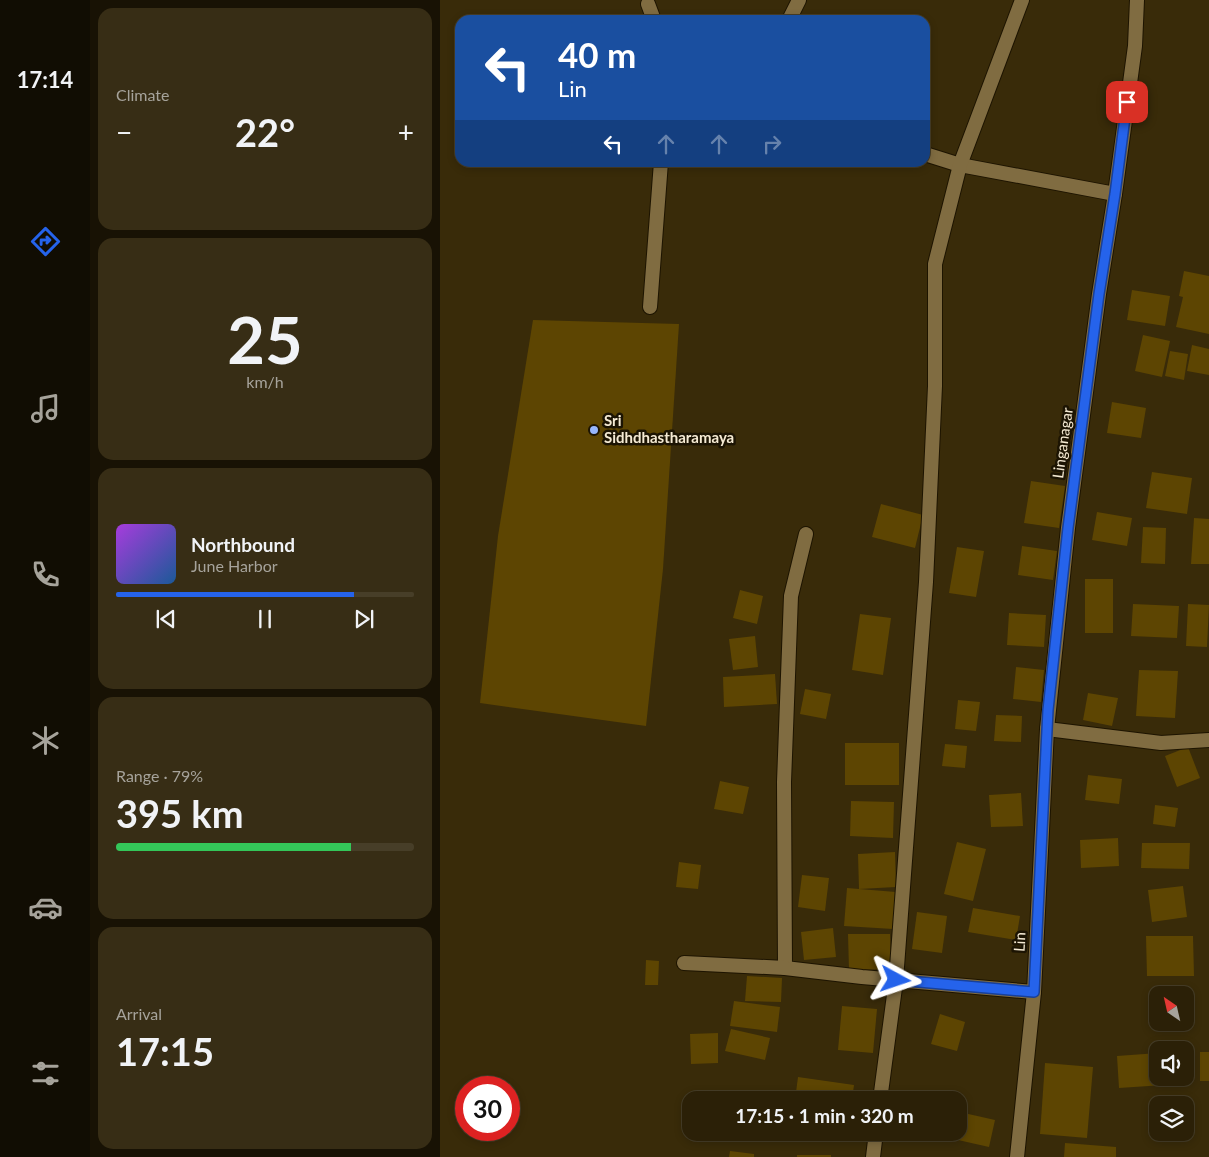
<!DOCTYPE html>
<meta charset="utf-8">
<style>
body{margin:0;font-family:Lato,sans-serif;background:#372d15;color:#f1f3f6;height:100vh;display:flex;flex-direction:column;font-size:19px;white-space:nowrap}
*{box-sizing:border-box;margin:0}
p{font-size:16px;color:#a6a39b}
.icon{flex:none;width:28px;height:28px;fill:none;stroke:currentColor;stroke-width:2;stroke-linecap:round;stroke-linejoin:round}
.map{position:relative;flex:1;overflow:hidden}
.panel{display:flex;flex-direction:column;gap:8px;padding:8px;background:#181204;width:350px}
.panel>*{flex:none}
.hud{position:absolute;left:15px;top:15px;width:475px;height:152px;border-radius:15px;box-shadow:0 2px 8px #0003,0 0 0 1px #473e28;background:#1a4fa0;color:#fff;overflow:hidden}
.needle{width:32px;rotate:326deg}
.tools{position:absolute;left:709px;top:986px;display:grid;gap:10px}
.tools a{display:grid;place-items:center;width:45px;height:45px;border-radius:10px;background:#2b2007;box-shadow:0 2px 8px #0003,0 0 0 1px #473e28;font-size:25px}
.speed{position:absolute;left:15px;top:1076px;display:flex;gap:10px;font-size:25px;font-weight:700;text-align:center}
.speed>*{display:grid;place-content:center;width:65px;height:65px;border-radius:50%;background:#2b2007;box-shadow:0 2px 8px #0003,0 0 0 1px #473e28;line-height:1}
.speed .limit{border:8px solid #d22;background:#fff;color:#111}
.pin{position:absolute;display:grid;place-items:center;width:42px;height:42px;color:#fff;margin:-21px;border-radius:10px;box-shadow:0 2px 8px #0006}
.me{position:absolute;width:55px;margin:-28px;rotate:95deg;stroke-linejoin:round;filter:drop-shadow(0 0 4px #0008)}
.turn{display:flex;align-items:center;gap:18px;height:105px;padding:0 20px;font-size:22px}
.turn .icon{width:65px;height:65px;stroke-width:2.5}
.turn b{display:block;font-size:35px;line-height:42px}
.lanes{display:flex;align-items:center;height:48px;padding:0 20px;background:#0003;justify-content:center;gap:25px;direction:ltr}
.lanes .off{opacity:.35}
.big{font-size:38px;font-weight:700;line-height:1.1}
.panel .card{flex:1;display:flex;flex-direction:column;justify-content:center;gap:8px;min-width:0;padding:0 18px;border-radius:15px;background:#372d15}
.panel .dial{align-items:center;gap:0}
.dial b{font-size:65px;line-height:1}
.song{display:flex;align-items:center;gap:15px}
.cover{width:60px;height:60px;border-radius:8px;background:linear-gradient(135deg,hsl(280 70% 55%),hsl(210 70% 35%))}
.played{height:5px;border-radius:2px;background:linear-gradient(90deg,#2563eb 80%,#473e28 80%)}
.keys{display:flex;justify-content:space-around;direction:ltr}
.heat{display:flex;justify-content:space-between;align-items:center;font-size:28px;direction:ltr}
.charge{height:8px;border-radius:4px;background:linear-gradient(90deg,#34c759 79%,#473e28 0)}
.trip{position:absolute;left:242px;top:1091px;width:285px;height:50px;border-radius:15px;background:#2b2007;box-shadow:0 2px 8px #0003,0 0 0 1px #473e28;font-weight:700;line-height:50px;text-align:center}
main{display:flex;flex:1;min-height:0}
.dock{display:flex;flex-direction:column;width:90px;justify-content:space-around;align-items:center;background:#110d03;color:#a6a39b}
.dock .icon{width:35px;height:35px}
.dock .selected{color:#2563eb}
.dock b{font-size:22px;color:#f1f3f6}
.map>svg:first-child{display:block}
.building{fill:#5d4502}
.lines{fill:none;stroke-linecap:round;stroke-linejoin:round}
.minor-casing{stroke:#1d1400;stroke-width:16}
.tertiary-casing{stroke:#1d1400;stroke-width:16}
.minor{stroke:#806c41;stroke-width:14}
.tertiary{stroke:#806c41;stroke-width:14}
.route-casing{stroke:#184099;stroke-width:12}
.route{stroke:#2563eb;stroke-width:9}
.poi-dot{fill:#97b6fd;stroke:#1c1403;stroke-width:2}
.labels{text-anchor:middle;stroke-width:5;stroke-linejoin:round;paint-order:stroke}
.poi-label{font-size:15px;font-weight:bold;fill:#f5ead3;stroke:#1c1403;text-anchor:start}
.street-label{font-size:15px;fill:#f5ead3;stroke:#1c1403}
</style>
<main>
<nav class="dock">
<b>17:14</b>
<svg class="icon selected" aria-label="directions" viewBox="0 0 24 24"><path d="M12 3l9 9-9 9-9-9zM9 14v-3h6M13 9l2 2-2 2"/></svg>
<svg class="icon" aria-label="music" viewBox="0 0 24 24"><path d="M9 18V5l10-2v13"/><circle cx="6" cy="18" r="3"/><circle cx="16" cy="16" r="3"/></svg>
<svg class="icon" aria-label="phone" viewBox="0 0 24 24"><path d="M5 4h4l2 5-3 2q2 4 5 5l2-3 5 2v4C11 20 4 13 5 4z"/></svg>
<svg class="icon" aria-label="climate" viewBox="0 0 24 24"><path d="M12 3v18M4 7l16 10M4 17L20 7"/></svg>
<svg class="icon" aria-label="car" viewBox="0 0 24 24"><path d="M5 17H2v-5l4-1 3-4h7l3 4 3 1v5h-3M9 17h6M6 11h13"/><circle cx="7" cy="17" r="2"/><circle cx="17" cy="17" r="2"/></svg>
<svg class="icon" aria-label="filters" viewBox="0 0 24 24"><path d="M4 7h16M4 17h16"/><circle cx="9" cy="7" r="2"/><circle cx="15" cy="17" r="2"/></svg>
</nav>
<section class="panel">
<div class="card"><p>Climate</p>
<div class="heat"><a>−</a><b class="big">22°</b><a>+</a></div>
</div>
<div class="card dial"><b>25</b><p>km/h</p></div>
<div class="card">
<div class="song"><i class="cover"></i><div><b>Northbound</b><p>June Harbor</p></div></div>
<div class="played"></div>
<div class="keys"><svg class="icon" aria-label="previous" viewBox="0 0 24 24"><path d="M18 5L8 12l10 7zM5 5v14"/></svg><svg class="icon" aria-label="pause" viewBox="0 0 24 24"><path d="M8 5v14M16 5v14"/></svg><svg class="icon" aria-label="next" viewBox="0 0 24 24"><path d="M6 5l10 7-10 7zM19 5v14"/></svg></div>
</div>
<div class="card"><p>Range · 79%</p><b class="big">395 km</b><div class="charge"></div></div>
<div class="card"><p>Arrival</p><b class="big">17:15</b></div>
</section>
<div class="map">
<svg width="769" height="1157" viewBox="0 0 769 1157">
<rect width="100%" height="100%" fill="#392b09"/>
<g class="building">
<path d="M744,271L769,276V334L736,327L743,297L739,296Z"/>
<path d="M692,290L730,296L725,326L687,320Z"/>
<path d="M93,320L239,324L223,569L206,726L40,703L58,536Z"/>
<path d="M703,335L730,341L722,377L695,371Z"/>
<path d="M752,345L769,349V375L747,371Z"/>
<path d="M730,351L748,354L744,380L725,376Z"/>
<path d="M672,402L706,408L701,438L667,433Z"/>
<path d="M712,472L752,478L747,514L706,508Z"/>
<path d="M591,481L625,486L619,528L584,523Z"/>
<path d="M441,504L483,515L475,548L432,537Z"/>
<path d="M657,512L692,518L687,546L652,540Z"/>
<path d="M754,518L769,519V564H751Z"/>
<path d="M703,527L726,528L725,564L701,563Z"/>
<path d="M582,546L617,551L613,580L578,575Z"/>
<path d="M517,547L544,551L536,597L509,593Z"/>
<rect x="645" y="579" width="28" height="54"/>
<path d="M300,590L323,596L317,624L293,618Z"/>
<path d="M693,604L739,606L737,638L691,636Z"/>
<path d="M748,604L769,605L767,647L746,646Z"/>
<path d="M569,613L606,615L604,647L567,645Z"/>
<path d="M420,614L451,618L443,675L412,670Z"/>
<path d="M315,636L318,667L293,670L289,639Z"/>
<path d="M576,667L604,670L601,702L573,699Z"/>
<path d="M699,670L738,671L735,718L696,716Z"/>
<path d="M335,674L337,704L284,707L283,677Z"/>
<path d="M365,689L391,694L386,719L360,714Z"/>
<path d="M648,693L678,698L672,726L643,720Z"/>
<path d="M518,700L540,702L536,731L515,729Z"/>
<path d="M556,715L582,716L581,742L554,741Z"/>
<rect x="405" y="743" width="54" height="42"/>
<path d="M505,744L527,746L525,768L502,766Z"/>
<path d="M748,747L760,778L737,787L725,756Z"/>
<path d="M648,775L682,779L679,804L645,800Z"/>
<path d="M280,781L309,787L303,814L274,809Z"/>
<path d="M581,793L583,826L551,827L549,795Z"/>
<path d="M411,801L454,802L453,838L410,836Z"/>
<path d="M715,805L738,808L735,827L713,824Z"/>
<path d="M678,838L679,866L641,868L640,840Z"/>
<path d="M517,842L546,849L533,901L504,894Z"/>
<path d="M702,843H750L749,869L701,868Z"/>
<path d="M455,852L456,887L419,889L418,854Z"/>
<path d="M239,862L261,865L258,889L236,887Z"/>
<path d="M362,875L389,878L385,911L358,907Z"/>
<path d="M743,886L747,917L712,922L708,890Z"/>
<path d="M407,888L456,892L453,929L404,926Z"/>
<path d="M533,908L580,916L576,940L528,932Z"/>
<path d="M477,912L507,916L502,953L472,949Z"/>
<path d="M393,928L396,957L364,960L361,932Z"/>
<path d="M408,934H450L451,969L409,970Z"/>
<path d="M706,936H753L754,976H707Z"/>
<path d="M206,960L219,961L218,985H205Z"/>
<path d="M307,976L342,978L341,1002L305,1001Z"/>
<path d="M294,1001L340,1007L337,1032L290,1026Z"/>
<path d="M402,1006L437,1009L433,1053L398,1050Z"/>
<path d="M500,1014L525,1022L517,1051L491,1044Z"/>
<path d="M291,1029L330,1038L325,1060L285,1051Z"/>
<path d="M278,1033V1063L251,1064L250,1034Z"/>
<rect x="760" y="1052" width="9" height="29"/>
<path d="M718,1053V1078H739V1084L679,1088L677,1056Z"/>
<path d="M605,1063L653,1067L647,1138L600,1134Z"/>
<path d="M358,1077L414,1085L412,1100H355Z"/>
<path d="M524,1113L555,1120L549,1147L518,1140Z"/>
<path d="M282,1132H309L308,1137Z"/>
<path d="M625,1143L676,1147V1157H624Z"/>
<path d="M290,1151L314,1154V1157H289Z"/>
<rect x="357" y="1155" width="34" height="2"/>
</g>
<g class="lines">
<g class="minor-casing">
<g id="minor">
<path d="M208,4L214,20"/>
<path d="M349,20L359,0"/>
<path d="M485,154L520,165L675,194"/>
<path d="M210,307L221,162"/>
<path d="M366,534L351,596L344,782L345,968L422,977L594,992"/>
<path d="M607,729L721,743L769,740"/>
<path d="M244,963L345,968"/>
<path d="M440,1100L456,980L486,582L495,386V264L520,165L582,0"/>
<path d="M433,1157L436,1132"/>
</g>
</g>
<g class="tertiary-casing">
<path id="tertiary" d="M577,1157L594,992L607,729L628,528L659,294L675,194L695,46L697,0"/>
</g>
<use href="#minor" class="minor"/>
<use href="#tertiary" class="tertiary"/>
</g>
<g class="lines">
<g class="route-casing">
<path id="route" d="M456,980L594,992L608,710L628,528L659,294L675,194L687,102"/>
</g>
<use href="#route" class="route"/>
</g>
<circle class="poi-dot" cx="154" cy="430" r="5"/>
<g class="labels">
<g class="poi-label">
<text x="164" y="426">Sri<tspan x="164" dy="17">Sidhdhastharamaya</tspan></text>
</g>
<g class="street-label">
<text transform="translate(623 443) rotate(-82)" y="5">Linganagar</text>
<text transform="translate(580 942) rotate(-87)" y="5">Lin</text>
</g>
</g>
</svg>
<div class="tools">
<a><svg class="needle" viewBox="-14 -14 28 28"><path d="M0-13l5 13h-10z" fill="#e53935"/><path d="M0 13l5-13h-10z" fill="#a6a39b"/></svg></a>
<a><svg class="icon" aria-label="sound" viewBox="0 0 24 24"><path d="M4 9h4l5-4v14l-5-4H4zM17 9q2 3 0 6"/></svg></a>
<a><svg class="icon" aria-label="layers" viewBox="0 0 24 24"><path d="M12 4l9 5-9 5-9-5zM3 14l9 5 9-5"/></svg></a>
</div>
<div class="speed"><div class="limit">30</div></div>
<div class="pin" style="left:687px;top:102px;background:#d93025"><svg class="icon" aria-label="arrive" viewBox="0 0 24 24"><path d="M6 21V4h12l-3 4 3 4H6"/></svg></div>
<svg class="me" style="left:456px;top:980px" viewBox="-20 -20 40 40"><path d="M0-17L14 15 0 8-14 15z" fill="#2563eb" stroke="#fff" stroke-width="4"/></svg>
<div class="trip">17:15 · 1 min · 320 m</div>
<div class="hud">
<div class="turn"><svg class="icon" aria-label="left" viewBox="0 0 24 24"><path d="M17 20v-9H6M10 6l-5 5 5 5"/></svg><div><b>40 m</b>Lin</div></div>
<div class="lanes"><svg class="icon" aria-label="left" viewBox="0 0 24 24"><path d="M17 20v-9H6M10 6l-5 5 5 5"/></svg><svg class="icon off" aria-label="ahead" viewBox="0 0 24 24"><path d="M12 20V5M6 11l6-6 6 6"/></svg><svg class="icon off" aria-label="ahead" viewBox="0 0 24 24"><path d="M12 20V5M6 11l6-6 6 6"/></svg><svg class="icon off" aria-label="right" viewBox="0 0 24 24"><path d="M7 20v-9h11M14 6l5 5-5 5"/></svg></div>
</div>
</div>
</main>
